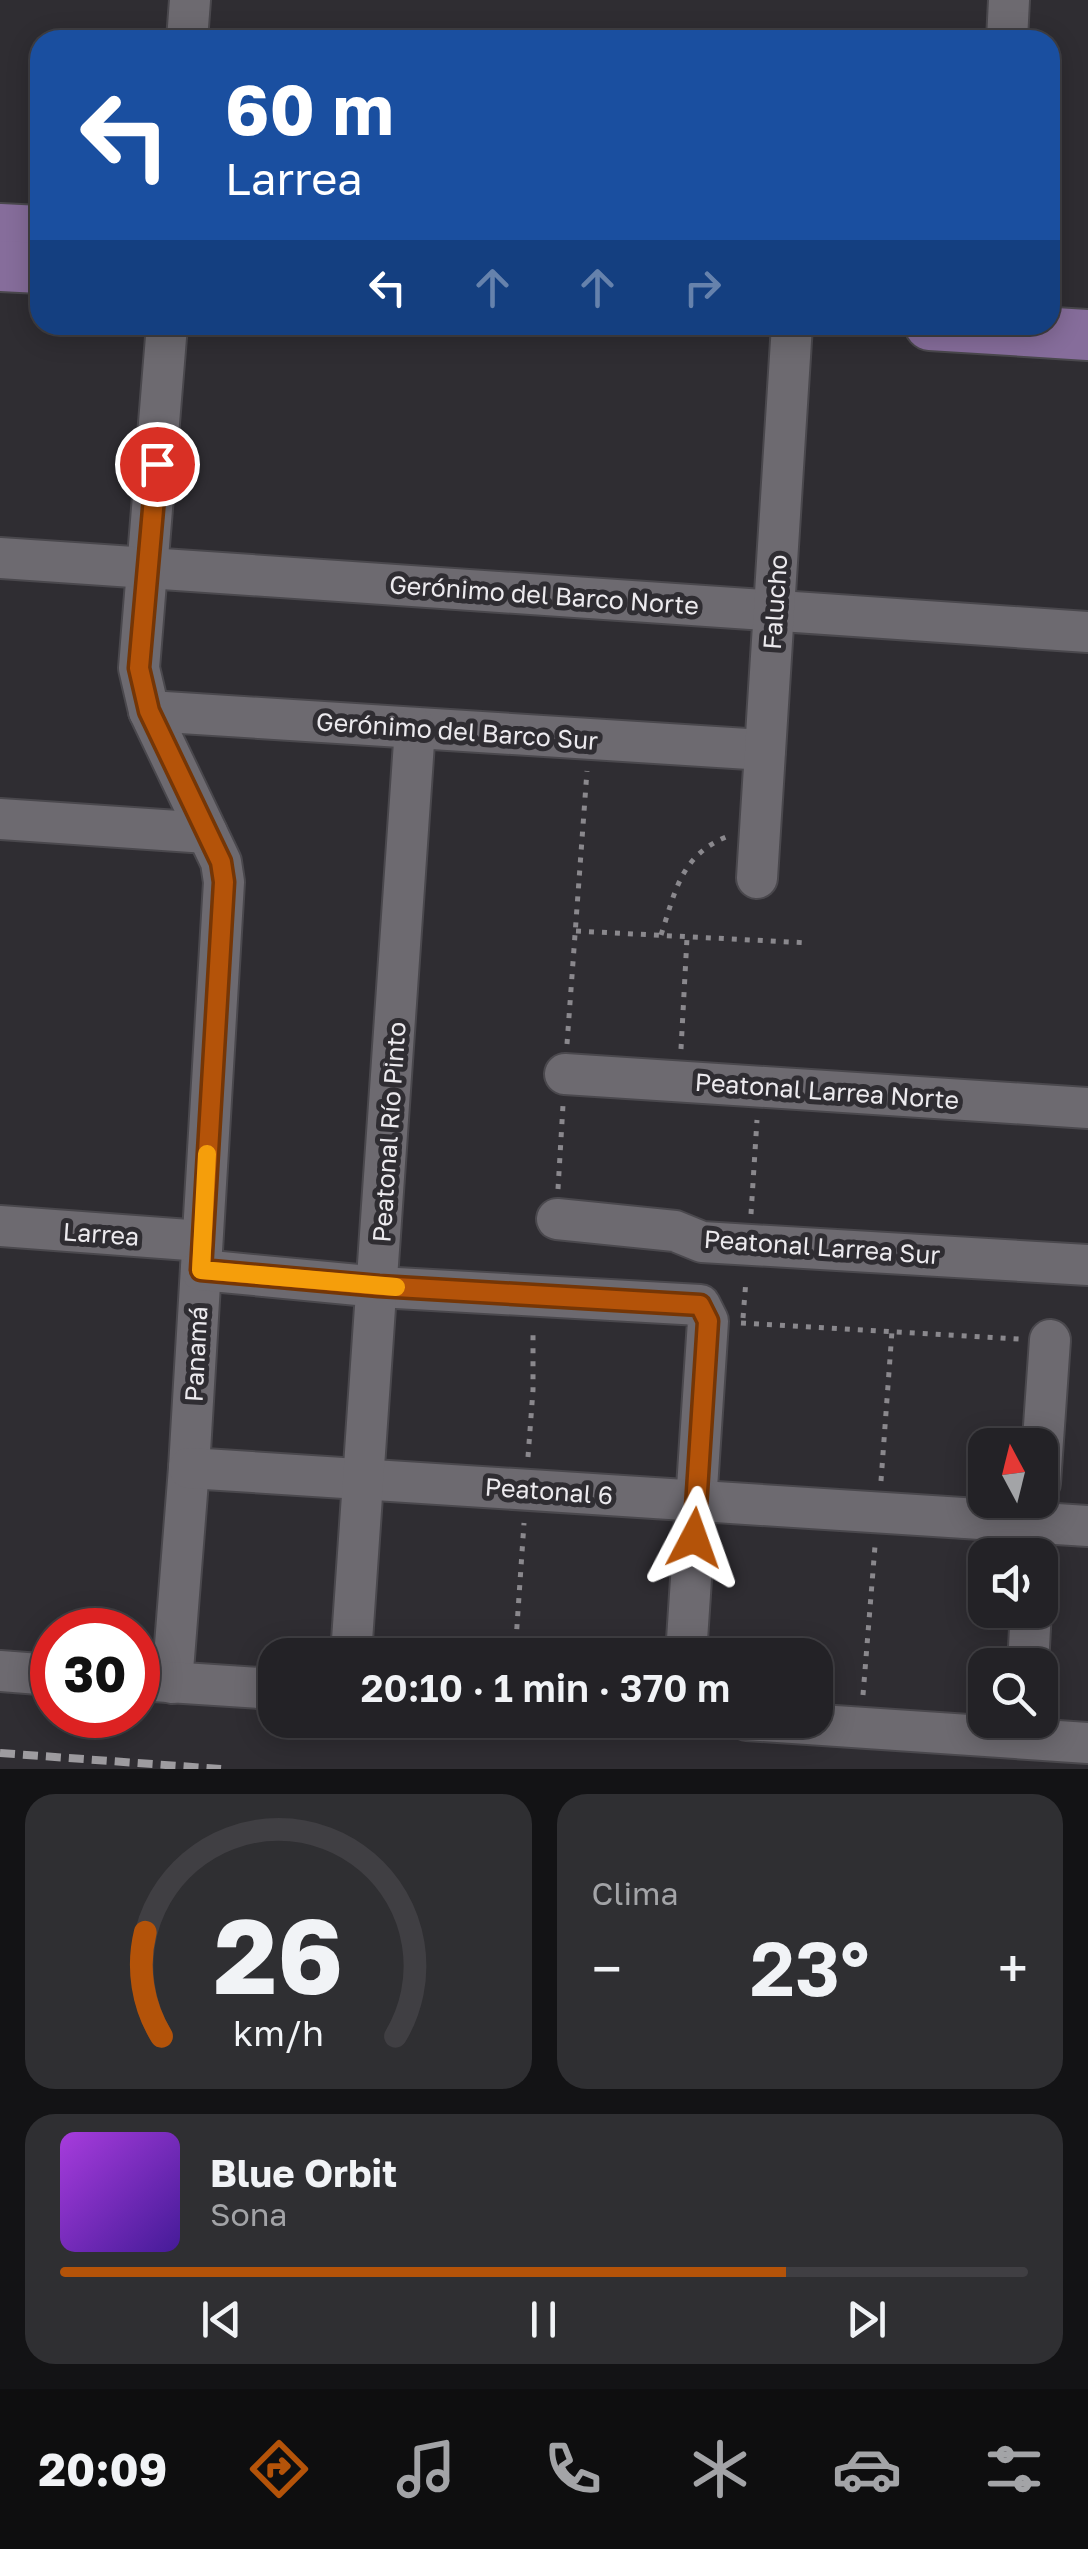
<!DOCTYPE html>
<html lang="es">
<meta charset="utf-8">
<style>
body{margin:0;font-family:"Golos Text",sans-serif;background:#2f2f32;color:#f1f3f6;height:100vh;display:flex;flex-direction:column;font-size:38px;white-space:nowrap}
*{box-sizing:border-box;margin:0}
p{font-size:32px;color:#a3a4a7}
.icon{flex:none;width:55px;height:55px;fill:none;stroke:currentColor;stroke-width:2;stroke-linecap:round;stroke-linejoin:round}
.map{position:relative;height:1769px;overflow:hidden}
.panel{display:flex;flex-direction:column;gap:25px;padding:25px;background:#131315;flex:1}
.panel>*{flex:none}
.guide{position:absolute;left:30px;top:30px;width:1030px;height:305px;border-radius:30px;box-shadow:0 5px 25px #0003,0 0 0 2px #403f43;background:#1a4fa0;color:#fff;overflow:hidden}
.needle{width:65px;rotate:353deg}
.buttons{position:absolute;left:968px;top:1428px;display:grid;gap:20px}
.buttons a{display:grid;place-items:center;width:90px;height:90px;border-radius:20px;background:#232226;box-shadow:0 5px 25px #0003,0 0 0 2px #403f43;font-size:50px}
.speed{position:absolute;left:30px;top:1608px;display:flex;gap:20px;font-size:50px;font-weight:700;text-align:center}
.speed>*{display:grid;place-content:center;width:130px;height:130px;border-radius:50%;background:#232226;box-shadow:0 5px 25px #0003,0 0 0 2px #403f43;line-height:1}
.speed .limit{border:15px solid #d22;background:#fff;color:#111}
.pin{position:absolute;display:grid;place-items:center;width:85px;height:85px;color:#fff;margin:-42px;border:5px solid #fff;border-radius:50%;box-shadow:0 2px 10px #0007}
.me{position:absolute;width:110px;margin:-55px;rotate:4deg;stroke-linejoin:round;filter:drop-shadow(0 0 8px #0008)}
.turn{display:flex;align-items:center;gap:35px;height:210px;padding:0 30px;font-size:45px}
.turn .icon{width:130px;height:130px;stroke-width:2.5}
.turn b{display:block;font-size:70px;line-height:85px}
.lanes{display:flex;align-items:center;height:95px;padding:0 30px;background:#0003;justify-content:center;gap:50px;direction:ltr}
.lanes .off{opacity:.35}
.big{font-size:75px;font-weight:600;line-height:1.1}
.panel .card{flex:1;display:flex;flex-direction:column;justify-content:center;gap:15px;min-width:0;padding:0 35px;border-radius:30px;background:#2f2f32}
.panel .dial{align-items:center;gap:0}
.dial svg{height:260px;overflow:visible;fill:none;stroke:#403f43;stroke-width:7;stroke-linecap:round;text-anchor:middle}
.dial text{fill:#f1f3f6;stroke:none}
.song{display:flex;align-items:center;gap:30px}
.cover{width:120px;height:120px;border-radius:15px;background:linear-gradient(135deg,hsl(280 70% 55%),hsl(260 70% 35%))}
.played{height:10px;border-radius:5px;background:linear-gradient(90deg,#b45309 75%,#403f43 75%)}
.keys{display:flex;justify-content:space-around;direction:ltr}
.heat{display:flex;justify-content:space-between;align-items:center;font-size:55px;direction:ltr}
.panel .tiles{flex:1;display:grid;gap:25px;grid-template-columns:1fr 1fr}
.card:last-child{grid-column:span 2}
.trip{position:absolute;left:258px;top:1638px;width:575px;height:100px;border-radius:30px;background:#232226;box-shadow:0 5px 25px #0003,0 0 0 2px #403f43;font-weight:600;line-height:100px;text-align:center}
.dock{display:flex;height:160px;justify-content:space-around;align-items:center;background:#0e0e0f;color:#a3a4a7}
.dock .icon{width:70px;height:70px}
.dock .on{color:#b45309}
.dock b{font-size:45px;color:#f1f3f6}
.map>svg:first-child{display:block}
.lines{fill:none;stroke-linecap:round;stroke-linejoin:round}
.minor-casing{stroke:#4a484d;stroke-width:44}
.major-casing{stroke:#4a484d;stroke-width:54}
.path{stroke:#8a888d;stroke-width:5;stroke-dasharray:5 8;stroke-linecap:butt}
.minor{stroke:#6d6a70;stroke-width:40}
.major{stroke:#866d9b;stroke-width:50}
.rail{stroke:#9e9ca0;stroke-width:8;stroke-dasharray:15 8;stroke-linecap:butt}
.route-casing{stroke:#753606;stroke-width:25}
.route{stroke:#b45309;stroke-width:18}
.slow{stroke:#f59e0b;stroke-width:18}
.labels{text-anchor:middle;stroke-width:10;stroke-linejoin:round;paint-order:stroke}
.street-label{font-size:25px;fill:#eceaee;stroke:#2f2d32}
</style>
<div class="map">
<svg width="1088" height="1769" viewBox="0 0 1088 1769">
<rect width="100%" height="100%" fill="#2f2d32"/>
<g class="lines">
<g class="minor-casing">
<g id="minor">
<path d="M187,40L190,0"/>
<path d="M1007,40L1009,0"/>
<path d="M167,325L139,668L149,711L221,862L224,882L189,1468L172,1683"/>
<path d="M0,558L1088,632"/>
<path d="M149,711L765,750"/>
<path d="M0,819L207,833"/>
<path d="M757,878L792,325"/>
<path d="M565,1074L1088,1108"/>
<path d="M557,1219L675,1231L702,1242L1088,1265"/>
<path d="M0,1226L202,1241"/>
<path d="M201,1270L379,1287L700,1305L708,1321L686,1655"/>
<path d="M189,1468L1088,1526"/>
<path d="M1040,1483L1050,1340"/>
<path d="M351,1655L415,728"/>
<path d="M1028,1665L1031,1610"/>
<path d="M0,1671L52,1675"/>
<path d="M138,1680L275,1689"/>
<path d="M747,1720L1088,1743"/>
</g>
</g>
<g class="major-casing">
<g id="major">
<path d="M0,229L40,231"/>
<path d="M0,266L40,268"/>
<path d="M930,325L1088,335"/>
</g>
</g>
<g class="path">
<path d="M576,931L809,943"/>
<path d="M661,935C675,893 680,856 726,837"/>
<path d="M567,1044L587,771"/>
<path d="M681,1049L687,938"/>
<path d="M558,1189L563,1105"/>
<path d="M751,1214L757,1120"/>
<path d="M743,1318L746,1280"/>
<path d="M741,1323L1020,1339"/>
<path d="M528,1457L533,1390V1328"/>
<path d="M881,1481L892,1331"/>
<path d="M515,1655L524,1523"/>
<path d="M863,1695L875,1546"/>
</g>
<use href="#minor" class="minor"/>
<use href="#major" class="major"/>
<path class="rail" d="M0,1753L221,1769"/>
</g>
<g class="lines">
<g class="route-casing">
<path id="route" d="M157,464L139,668L149,711L221,862L224,882L201,1270L379,1286L700,1305L708,1321L694,1538"/>
</g>
<use href="#route" class="route"/>
<path class="slow" d="M207,1154L201,1270L396,1287"/>
</g>
<g class="labels">
<g class="street-label">
<text transform="translate(544 595) rotate(4)" y="9">Gerónimo del Barco Norte</text>
<text transform="translate(775 602) rotate(-86)" y="9">Falucho</text>
<text transform="translate(457 731) rotate(4)" y="9">Gerónimo del Barco Sur</text>
<text transform="translate(827 1091) rotate(4)" y="9">Peatonal Larrea Norte</text>
<text transform="translate(389 1132) rotate(-86)" y="9">Peatonal Río Pinto</text>
<text transform="translate(101 1234) rotate(4)" y="9">Larrea</text>
<text transform="translate(822 1247) rotate(4)" y="9">Peatonal Larrea Sur</text>
<text transform="translate(196 1354) rotate(-87)" y="9">Panamá</text>
<text transform="translate(549 1491) rotate(4)" y="9">Peatonal 6</text>
</g>
</g>
</svg>
<div class="buttons">
<a><svg class="needle" viewBox="-14 -14 28 28"><path d="M0-13l5 13h-10z" fill="#e53935"/><path d="M0 13l5-13h-10z" fill="#a3a4a7"/></svg></a>
<a><svg class="icon" aria-label="sound" viewBox="0 0 24 24"><path d="M4 9h4l5-4v14l-5-4H4zM17 9q2 3 0 6"/></svg></a>
<a><svg class="icon" aria-label="search" viewBox="0 0 24 24"><circle cx="10" cy="10" r="6"/><path d="M15 15l6 6"/></svg></a>
</div>
<div class="speed"><div class="limit">30</div></div>
<div class="pin" style="left:157px;top:464px;background:#d93025"><svg class="icon" aria-label="arrive" viewBox="0 0 24 24"><path d="M6 21V4h12l-3 4 3 4H6"/></svg></div>
<svg class="me" style="left:694px;top:1538px" viewBox="-20 -20 40 40"><path d="M0-17L14 15 0 8-14 15z" fill="#b45309" stroke="#fff" stroke-width="4"/></svg>
<div class="trip">20:10 · 1 min · 370 m</div>
<div class="guide">
<div class="turn"><svg class="icon" aria-label="left" viewBox="0 0 24 24"><path d="M17 20v-9H6M10 6l-5 5 5 5"/></svg><div><b>60 m</b>Larrea</div></div>
<div class="lanes"><svg class="icon" aria-label="left" viewBox="0 0 24 24"><path d="M17 20v-9H6M10 6l-5 5 5 5"/></svg><svg class="icon off" aria-label="ahead" viewBox="0 0 24 24"><path d="M12 20V5M6 11l6-6 6 6"/></svg><svg class="icon off" aria-label="ahead" viewBox="0 0 24 24"><path d="M12 20V5M6 11l6-6 6 6"/></svg><svg class="icon off" aria-label="right" viewBox="0 0 24 24"><path d="M7 20v-9h11M14 6l5 5-5 5"/></svg></div>
</div>
</div>
<section class="panel">
<div class="tiles">
<div class="card dial"><svg viewBox="0 0 100 80">
<path d="M14 69A42 42 0 1 1 86 69"/>
<path d="M14 69A42 42 0 0 1 9 37" stroke="#b45309"/>
<text x="50" y="56" font-size="32" font-weight="700">26</text>
<text x="50" y="72" font-size="11">km/h</text>
</svg></div>
<div class="card"><p>Clima</p>
<div class="heat"><a>−</a><b class="big">23°</b><a>+</a></div>
</div>
<div class="card">
<div class="song"><i class="cover"></i><div><b>Blue Orbit</b><p>Sona</p></div></div>
<div class="played"></div>
<div class="keys"><svg class="icon" aria-label="previous" viewBox="0 0 24 24"><path d="M18 5L8 12l10 7zM5 5v14"/></svg><svg class="icon" aria-label="pause" viewBox="0 0 24 24"><path d="M8 5v14M16 5v14"/></svg><svg class="icon" aria-label="next" viewBox="0 0 24 24"><path d="M6 5l10 7-10 7zM19 5v14"/></svg></div>
</div>
</div>
</section>
<nav class="dock">
<b>20:09</b>
<svg class="icon on" aria-label="directions" viewBox="0 0 24 24"><path d="M12 3l9 9-9 9-9-9zM9 14v-3h6M13 9l2 2-2 2"/></svg>
<svg class="icon" aria-label="music" viewBox="0 0 24 24"><path d="M9 18V5l10-2v13"/><circle cx="6" cy="18" r="3"/><circle cx="16" cy="16" r="3"/></svg>
<svg class="icon" aria-label="phone" viewBox="0 0 24 24"><path d="M5 4h4l2 5-3 2q2 4 5 5l2-3 5 2v4C11 20 4 13 5 4z"/></svg>
<svg class="icon" aria-label="climate" viewBox="0 0 24 24"><path d="M12 3v18M4 7l16 10M4 17L20 7"/></svg>
<svg class="icon" aria-label="car" viewBox="0 0 24 24"><path d="M5 17H2v-5l4-1 3-4h7l3 4 3 1v5h-3M9 17h6M6 11h13"/><circle cx="7" cy="17" r="2"/><circle cx="17" cy="17" r="2"/></svg>
<svg class="icon" aria-label="filters" viewBox="0 0 24 24"><path d="M4 7h16M4 17h16"/><circle cx="9" cy="7" r="2"/><circle cx="15" cy="17" r="2"/></svg>
</nav>
